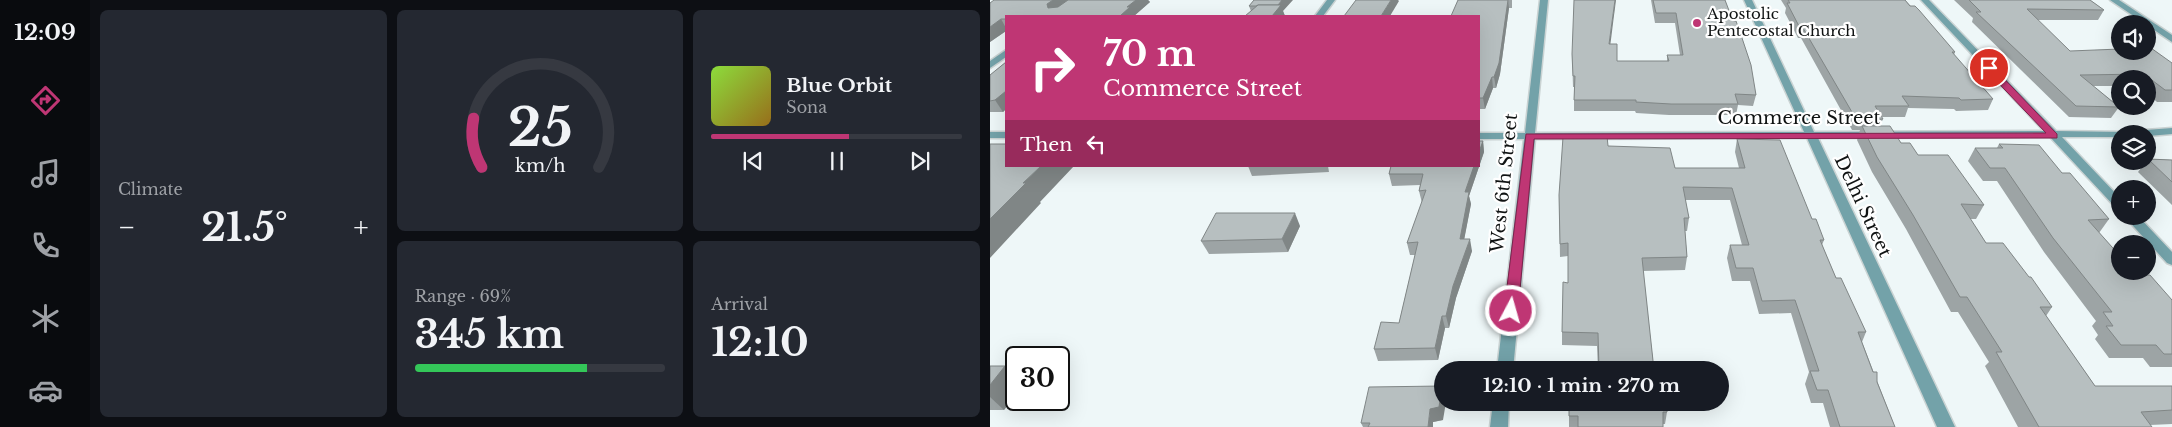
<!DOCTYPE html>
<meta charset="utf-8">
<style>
body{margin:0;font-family:"Libre Baskerville",serif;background:#242831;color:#f1f3f6;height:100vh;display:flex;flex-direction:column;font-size:19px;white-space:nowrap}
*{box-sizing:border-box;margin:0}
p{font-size:16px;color:#9ea1a6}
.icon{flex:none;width:28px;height:28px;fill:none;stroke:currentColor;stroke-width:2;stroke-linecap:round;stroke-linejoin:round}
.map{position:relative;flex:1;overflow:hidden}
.side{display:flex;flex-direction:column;gap:10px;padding:10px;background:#0d0f14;width:900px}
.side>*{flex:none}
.guide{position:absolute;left:15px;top:15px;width:475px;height:152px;border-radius:0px;box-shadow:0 5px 20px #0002;background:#bf3674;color:#fff;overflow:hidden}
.fabs{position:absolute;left:1121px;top:15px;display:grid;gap:10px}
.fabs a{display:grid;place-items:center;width:45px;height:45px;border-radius:50%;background:#171b24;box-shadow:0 5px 20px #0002;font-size:25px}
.speed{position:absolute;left:15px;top:346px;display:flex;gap:10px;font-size:25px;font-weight:700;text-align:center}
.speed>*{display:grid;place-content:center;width:65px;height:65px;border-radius:50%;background:#171b24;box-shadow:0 5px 20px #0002;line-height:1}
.speed .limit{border:2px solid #111;border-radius:8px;background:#fff;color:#111}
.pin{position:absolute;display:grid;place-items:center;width:42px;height:42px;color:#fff;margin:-21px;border:2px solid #fff;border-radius:50%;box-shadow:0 1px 5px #0007}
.me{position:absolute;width:55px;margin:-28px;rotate:6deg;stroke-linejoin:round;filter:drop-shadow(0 0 4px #0008)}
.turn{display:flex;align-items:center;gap:18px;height:105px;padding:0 15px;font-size:22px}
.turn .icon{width:65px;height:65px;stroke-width:2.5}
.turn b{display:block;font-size:35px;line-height:42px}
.then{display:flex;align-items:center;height:48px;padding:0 15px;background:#0003;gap:10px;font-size:19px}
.big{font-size:38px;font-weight:700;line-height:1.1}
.side .widget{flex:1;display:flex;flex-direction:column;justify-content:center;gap:8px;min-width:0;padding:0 18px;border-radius:8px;background:#242831}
.side .dial{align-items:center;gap:0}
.dial svg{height:130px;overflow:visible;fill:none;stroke:#363941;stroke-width:7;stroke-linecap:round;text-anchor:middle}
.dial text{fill:#f1f3f6;stroke:none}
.song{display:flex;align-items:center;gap:15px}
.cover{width:60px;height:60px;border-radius:8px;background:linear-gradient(135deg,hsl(90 70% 55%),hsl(40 70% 35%))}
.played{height:5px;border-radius:2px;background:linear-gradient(90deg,#bf3674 55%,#363941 55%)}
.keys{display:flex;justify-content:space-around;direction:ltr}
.heat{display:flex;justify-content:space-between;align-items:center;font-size:28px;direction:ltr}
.charge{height:8px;border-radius:4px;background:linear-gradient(90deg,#34c759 69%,#363941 0)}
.side .tiles{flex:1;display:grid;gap:10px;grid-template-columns:repeat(3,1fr)}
.widget:first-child{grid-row:span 2}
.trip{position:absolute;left:444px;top:361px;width:295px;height:50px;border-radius:25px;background:#171b24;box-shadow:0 5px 20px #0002;font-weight:700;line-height:50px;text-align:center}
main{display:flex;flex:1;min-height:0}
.tabs{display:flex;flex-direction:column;width:90px;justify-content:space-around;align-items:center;background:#090b0e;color:#9ea1a6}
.tabs .icon{width:35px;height:35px}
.tabs .active{color:#bf3674}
.tabs b{font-size:22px;color:#f1f3f6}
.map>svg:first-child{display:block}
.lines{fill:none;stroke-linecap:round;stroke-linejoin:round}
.minor-casing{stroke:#cad3d3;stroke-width:3}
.minor{fill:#73a2a9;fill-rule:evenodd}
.wall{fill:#9da4a5}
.shaded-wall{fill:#808686}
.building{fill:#b7bfc0;stroke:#808686}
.route{fill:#bf3674;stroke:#7c234b}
.poi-dot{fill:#bf3674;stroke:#fff;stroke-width:2}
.labels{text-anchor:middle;stroke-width:4.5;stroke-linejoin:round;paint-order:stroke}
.far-poi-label{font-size:15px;fill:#101313;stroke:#fff;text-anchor:start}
.street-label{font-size:18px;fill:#101313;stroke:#fff}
</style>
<main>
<nav class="tabs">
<b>12:09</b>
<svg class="icon active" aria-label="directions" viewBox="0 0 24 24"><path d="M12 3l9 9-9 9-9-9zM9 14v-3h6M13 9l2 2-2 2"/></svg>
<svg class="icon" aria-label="music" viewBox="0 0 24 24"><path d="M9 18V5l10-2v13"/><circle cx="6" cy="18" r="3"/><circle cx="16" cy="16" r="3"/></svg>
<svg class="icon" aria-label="phone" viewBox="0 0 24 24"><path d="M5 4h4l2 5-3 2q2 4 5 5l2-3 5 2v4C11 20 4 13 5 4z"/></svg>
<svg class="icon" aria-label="climate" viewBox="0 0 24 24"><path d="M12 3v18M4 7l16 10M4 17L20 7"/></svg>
<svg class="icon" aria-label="car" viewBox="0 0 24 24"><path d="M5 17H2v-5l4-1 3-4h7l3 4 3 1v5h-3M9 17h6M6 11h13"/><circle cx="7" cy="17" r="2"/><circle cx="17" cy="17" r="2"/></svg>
</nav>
<section class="side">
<div class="tiles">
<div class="widget"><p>Climate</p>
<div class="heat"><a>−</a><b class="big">21.5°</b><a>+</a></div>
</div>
<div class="widget dial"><svg viewBox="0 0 100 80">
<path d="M14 69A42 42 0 1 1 86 69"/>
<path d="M14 69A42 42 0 0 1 9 39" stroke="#bf3674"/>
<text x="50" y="56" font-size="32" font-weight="700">25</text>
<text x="50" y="72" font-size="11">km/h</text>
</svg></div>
<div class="widget">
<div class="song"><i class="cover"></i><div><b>Blue Orbit</b><p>Sona</p></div></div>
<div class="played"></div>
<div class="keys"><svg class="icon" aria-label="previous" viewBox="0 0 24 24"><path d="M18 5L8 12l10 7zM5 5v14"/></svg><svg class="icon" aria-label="pause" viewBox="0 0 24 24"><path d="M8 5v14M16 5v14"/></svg><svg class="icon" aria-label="next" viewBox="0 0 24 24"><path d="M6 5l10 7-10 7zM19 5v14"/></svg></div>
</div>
<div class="widget"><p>Range · 69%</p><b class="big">345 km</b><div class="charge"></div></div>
<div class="widget"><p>Arrival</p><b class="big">12:10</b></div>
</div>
</section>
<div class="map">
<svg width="1182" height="427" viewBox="0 0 1182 427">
<rect width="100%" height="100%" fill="#eef7f8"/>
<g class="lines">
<g class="minor-casing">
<g id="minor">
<path d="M337,0H345L333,16H325Z"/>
<path d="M550,0H558L545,133L814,132L754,0H762L824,132L1054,131L931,0H939L1066,131L1134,132L1135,134H1130V137H1072L1130,198V209L1126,208L1060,137L828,138L965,427H947L817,138L545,139L523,370H507L534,139H489V133H535Z"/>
<path d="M1120,0H1129L1182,35V42Z"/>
<path d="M16,50V57L0,68V61Z"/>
<path d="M1182,128V134L1158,136V134H1138L1143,131Z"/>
<rect x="0" y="132" width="16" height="6"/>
<path d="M1134,216H1148L1182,252V265L1177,263Z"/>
<path d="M503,402H519L518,427H500Z"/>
</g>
</g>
<use href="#minor" class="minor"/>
</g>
<g class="wall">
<path d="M4,0H158L160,2L144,16H16V31L0,42Z"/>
<path d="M264,0L293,11L295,16H255L261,11L259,6Z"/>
<path d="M468,0H522V8H519L510,74L506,88H503L495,109H489V111V16Z"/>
<path d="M661,0H735L766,95L763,106L748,105L746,115H679L646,113L645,111H584V87H583L582,54L620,44L627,61H677V55H690L685,23H665Z"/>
<path d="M791,0H915L965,52L964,55L1003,99L998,110L966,111L964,109L918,108L915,117H891L893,119L890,126L911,143L994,205L986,219H980L996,243L1062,307L1056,316L1105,386H1182V424L1160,425L1162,427H1028L995,366L999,362L968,312H961L916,229L882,172L867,140L870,130H862L811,38H808L795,13L796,8Z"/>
<path d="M964,0H1100L1114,10L1108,20H1047L1080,51L1182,63V102H1167L1158,94V79H1130V86H1103L1129,107L1121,118L1079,117L982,22L983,18Z"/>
<path d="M16,62V109L13,112H0V75Z"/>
<path d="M747,139L822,219L834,240L832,245L846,278L876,332L872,342L905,427H840L833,403H821L815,384L819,372L801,313L769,314L760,281H742L737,258L740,245H752L740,200H695L699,218L697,231H695L697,257L695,270L653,271L664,370H608L607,346L572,345V332L578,283V256L570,257L569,195L618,146L685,168H749L745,152Z"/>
<path d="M493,141L494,152L479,196L481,204L474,239L482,251L466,298L459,328H455L448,360L388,361L384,349L409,323L425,255H420L417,243L432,203L429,191L430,185L402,186L399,174Z"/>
<path d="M1009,144L1072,173L1119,219L1109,233L1147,275L1182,300V367H1160L1153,358H1119L1105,339L1108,335L1102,326L1106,321L1054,252L1007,181H993L978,161L985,148H1007Z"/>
<path d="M1158,159L1182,160V205L1148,172L1156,161H1158Z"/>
<path d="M258,166H338L339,172L262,176Z"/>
<path d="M310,226L298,252L219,254L211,241Z"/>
<path d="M0,366H15L26,377V394L14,410H0Z"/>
<path d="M579,402L677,412L675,424H673V427H579Z"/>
<path d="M453,420L443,422V427H373L371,423Z"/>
</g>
<g class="shaded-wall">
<path d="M63,0H81L63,15L58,8L57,4Z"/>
<path d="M142,0H158L160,2L144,16H130Z"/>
<path d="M292,0H303L293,11L295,16H282L287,6Z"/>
<path d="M401,0H408L409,1L400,16H391Z"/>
<path d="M518,0L519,8L510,74L506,88L504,77Z"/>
<path d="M625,0H626L619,55V44Z"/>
<path d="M11,19L16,28V31L0,42V27Z"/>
<path d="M502,77L503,88L495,109L493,98Z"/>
<path d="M16,91V109L13,112L5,100Z"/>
<path d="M493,141L494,152L479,196L481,204L472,251L470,239L475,192L484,166H489V152Z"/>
<path d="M51,166H84L50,202L51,203L0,258V219L33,183Z"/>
<path d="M305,213L310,226L298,252L292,239Z"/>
<path d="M480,239L482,251L466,298L459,328L456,316L463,286Z"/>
<path d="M452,316L455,328L448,360L445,348Z"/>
<path d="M15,366L26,377V394L14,410L0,397V385Z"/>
<path d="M452,387V402H456L453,420L443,422V427H438L440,409Z"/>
</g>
<g class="building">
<path d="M4,0H63L57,4L58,8L68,7L78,0H146L137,7H140L130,16H16V19H11L0,27V3Z"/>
<path d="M264,0H292L288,5H268L266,6H259Z"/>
<path d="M366,0H401L391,16H354Z"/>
<path d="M468,0H518L509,63L504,77H502L493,98H489V16H461Z"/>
<path d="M584,0H625L619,44H627V61H679L677,55H693L686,13H666L663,0H735L743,21H746L751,35L761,65L766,95L745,94L748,104H681L646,102V100H584L585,76H583L582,54Z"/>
<path d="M798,0H915L920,6H925L929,10L965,52H962L1003,99L971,100L969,98L912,96L919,106H885L893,119H866L813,28H810L797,3H800Z"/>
<path d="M979,0H1100L1114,10L1037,9L1080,51L1130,49V51H1158V48H1161L1182,63V90H1175L1154,74L1090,75L1129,107L1086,106L986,12H991Z"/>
<path d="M268,5H291L282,16H255Z"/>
<path d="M16,62V91L5,100L0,101V75Z"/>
<path d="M872,126H900L911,143H920L928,155H958L994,205L971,204L996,243H1013L1039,277H1041L1062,307H1050L1105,386H1182V410L1151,412L1162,427H1049L1006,352H1012L977,297H970L923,215L887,157Z"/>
<path d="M617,136L618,146L680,148L685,168H755L747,139L790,140L822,219H826L834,240H830L846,278H851L876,332H868L883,372H887V382L905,427H850L838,390H827L820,371H829L805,300L772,301L763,268H746L740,245H759L742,188L693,187L699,218H694L697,257L652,258L664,370H609L608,333L572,332L573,282L578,283V243L570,244L569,195L573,137Z"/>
<path d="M489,141H493L489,152Z"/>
<path d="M0,144H16V166H51L33,183H36L0,219Z"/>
<path d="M1009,144L1049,145L1072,173H1080L1119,219L1098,220L1130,256V271H1144L1147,275H1160L1182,300V354H1174L1166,345H1131L1116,326H1123L1113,312H1122L1063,238L1015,168H1000L985,148H1013Z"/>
<path d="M1158,159L1182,160V182Z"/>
<path d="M401,166H484L475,192H479L470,239H480L463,286L456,316H452L445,348L384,349L391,322L409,323L428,242L417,243L436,190L429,191L433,174H399Z"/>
<path d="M226,213H305L292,239L211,241Z"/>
<path d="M0,366H15L0,385Z"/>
<path d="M452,386L449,407L440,409L438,427H378L380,423H371L379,387Z"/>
<path d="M579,402H677V412H673V427H588V416H579Z"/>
</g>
<path class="route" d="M996,66H1002L1067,134V138L544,139L528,311L526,315L521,317L516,315L514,311L536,134L1056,133L996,70Z"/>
<circle class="poi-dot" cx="707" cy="23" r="5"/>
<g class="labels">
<g class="far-poi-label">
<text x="717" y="19">Apostolic<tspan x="717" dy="17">Pentecostal Church</tspan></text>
</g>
<g class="street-label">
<text x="809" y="124">Commerce Street</text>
<text transform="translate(514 183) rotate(-84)" y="6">West 6th Street</text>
<text transform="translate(873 206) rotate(65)" y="6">Delhi Street</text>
</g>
</g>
</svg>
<div class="fabs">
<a><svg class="icon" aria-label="sound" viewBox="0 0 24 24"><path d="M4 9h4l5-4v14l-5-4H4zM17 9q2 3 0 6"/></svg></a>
<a><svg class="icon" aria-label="search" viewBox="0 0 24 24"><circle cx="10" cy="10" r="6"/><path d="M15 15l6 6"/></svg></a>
<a><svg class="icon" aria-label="layers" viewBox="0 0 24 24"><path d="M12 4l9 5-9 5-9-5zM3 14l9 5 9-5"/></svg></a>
<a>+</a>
<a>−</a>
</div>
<div class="speed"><div class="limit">30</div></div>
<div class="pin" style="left:999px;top:68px;background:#d93025"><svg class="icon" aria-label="arrive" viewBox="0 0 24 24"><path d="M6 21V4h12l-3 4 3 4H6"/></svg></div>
<svg class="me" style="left:521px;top:311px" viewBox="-20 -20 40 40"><circle r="17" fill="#bf3674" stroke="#fff" stroke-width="3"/><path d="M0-11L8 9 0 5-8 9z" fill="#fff"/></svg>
<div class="trip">12:10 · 1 min · 270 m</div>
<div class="guide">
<div class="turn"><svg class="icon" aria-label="right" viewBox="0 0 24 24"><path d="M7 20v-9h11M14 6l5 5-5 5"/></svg><div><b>70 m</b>Commerce Street</div></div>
<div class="then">Then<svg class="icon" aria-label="left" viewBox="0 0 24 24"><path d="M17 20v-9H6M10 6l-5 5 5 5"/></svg></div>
</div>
</div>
</main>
